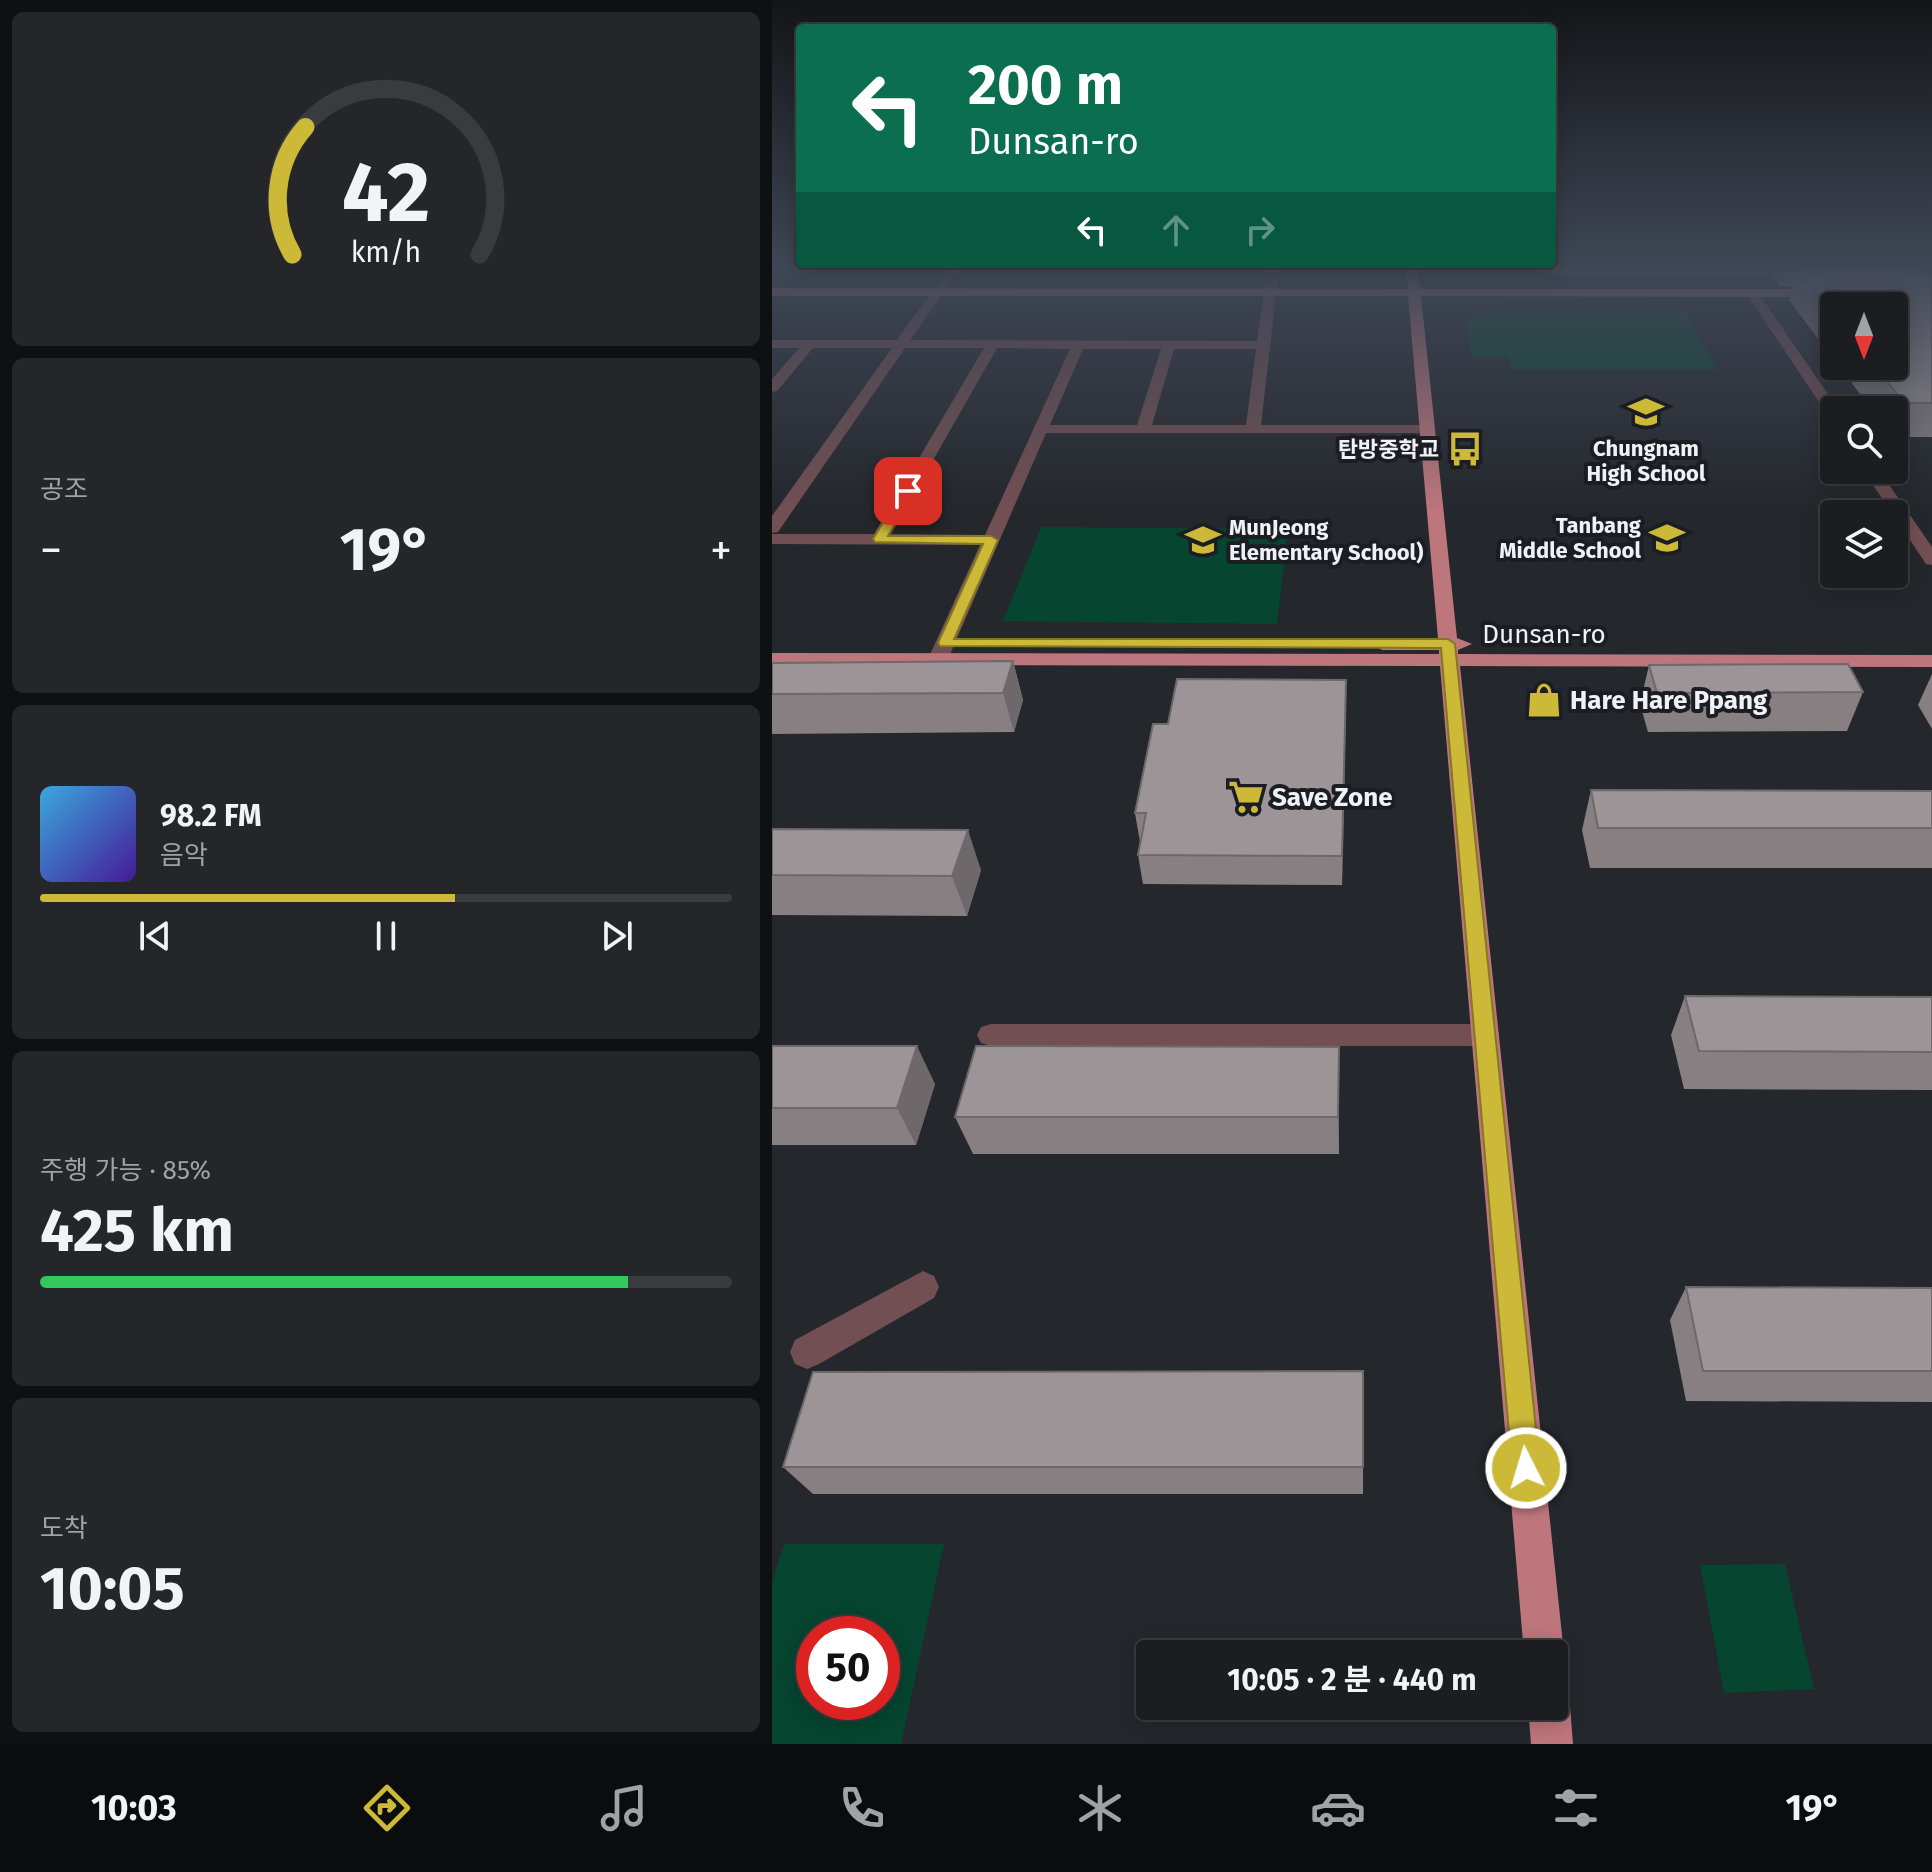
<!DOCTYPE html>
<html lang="ko">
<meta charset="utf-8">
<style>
body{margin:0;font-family:"Fira Sans","Noto Sans KR",sans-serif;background:#24262a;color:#f1f3f6;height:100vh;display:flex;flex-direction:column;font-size:30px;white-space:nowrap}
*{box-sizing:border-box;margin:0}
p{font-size:26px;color:#a0a2a5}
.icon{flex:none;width:44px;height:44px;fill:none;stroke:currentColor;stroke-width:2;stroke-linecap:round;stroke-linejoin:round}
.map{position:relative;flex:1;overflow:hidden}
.side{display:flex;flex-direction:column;gap:12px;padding:12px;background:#0f1012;width:772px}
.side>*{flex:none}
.hud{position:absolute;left:24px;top:24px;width:760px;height:244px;border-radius:8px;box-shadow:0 4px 20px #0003,0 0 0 2px #393b3f;background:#0b6e4f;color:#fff;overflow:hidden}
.needle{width:52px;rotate:180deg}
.fabs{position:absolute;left:1048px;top:292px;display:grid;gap:16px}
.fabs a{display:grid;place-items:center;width:88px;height:88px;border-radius:8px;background:#1b1d21;box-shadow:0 4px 20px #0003,0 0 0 2px #393b3f;font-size:40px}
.speed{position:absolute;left:24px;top:1616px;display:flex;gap:16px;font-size:40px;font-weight:700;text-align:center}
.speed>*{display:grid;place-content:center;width:104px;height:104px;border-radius:50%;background:#1b1d21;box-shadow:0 4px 20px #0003,0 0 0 2px #393b3f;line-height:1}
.speed .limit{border:12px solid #d22;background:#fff;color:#111}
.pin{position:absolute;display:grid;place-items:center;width:68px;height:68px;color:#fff;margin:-34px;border-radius:16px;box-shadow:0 4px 12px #0006}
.me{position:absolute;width:88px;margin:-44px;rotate:355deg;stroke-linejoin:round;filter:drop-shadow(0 0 6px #0008)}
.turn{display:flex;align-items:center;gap:28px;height:168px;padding:0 40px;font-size:36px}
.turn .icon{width:104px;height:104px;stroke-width:2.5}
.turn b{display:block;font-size:56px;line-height:68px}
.lanes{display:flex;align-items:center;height:76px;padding:0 40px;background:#0003;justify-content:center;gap:40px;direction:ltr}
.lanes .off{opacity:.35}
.big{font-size:60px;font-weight:700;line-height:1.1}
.side .card{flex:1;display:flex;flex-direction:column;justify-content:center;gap:12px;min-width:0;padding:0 28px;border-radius:12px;background:#24262a}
.side .dial{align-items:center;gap:0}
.dial svg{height:208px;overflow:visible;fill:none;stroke:#393b3f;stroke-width:7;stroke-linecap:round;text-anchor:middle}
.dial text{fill:#f1f3f6;stroke:none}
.song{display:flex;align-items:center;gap:24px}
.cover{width:96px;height:96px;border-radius:12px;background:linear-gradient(135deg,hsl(200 70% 55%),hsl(260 70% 35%))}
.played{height:8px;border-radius:4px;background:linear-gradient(90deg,#cdb938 60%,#393b3f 60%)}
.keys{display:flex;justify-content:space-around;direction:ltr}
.heat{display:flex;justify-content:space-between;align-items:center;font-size:44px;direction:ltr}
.charge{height:12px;border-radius:6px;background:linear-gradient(90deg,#34c759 85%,#393b3f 0)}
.trip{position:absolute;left:364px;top:1640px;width:432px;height:80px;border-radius:8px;background:#1b1d21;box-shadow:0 4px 20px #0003,0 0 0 2px #393b3f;font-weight:700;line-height:80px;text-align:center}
.dock{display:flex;height:128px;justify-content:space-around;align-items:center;background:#0b0c0d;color:#a0a2a5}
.dock .icon{width:56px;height:56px}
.dock .on{color:#cdb938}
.dock b{font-size:36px;color:#f1f3f6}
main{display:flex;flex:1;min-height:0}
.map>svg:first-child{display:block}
.green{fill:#064530;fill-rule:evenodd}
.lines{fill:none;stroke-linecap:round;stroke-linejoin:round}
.minor{fill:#724f52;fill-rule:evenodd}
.major{fill:#bd767c;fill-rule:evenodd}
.wall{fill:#877f82}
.shaded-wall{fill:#6e686a}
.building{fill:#9d9497;stroke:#6e686a;stroke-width:2}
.route{fill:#cdb938;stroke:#857824;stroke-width:2}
.labels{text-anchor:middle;stroke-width:8;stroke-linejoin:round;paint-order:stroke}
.far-poi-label{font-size:22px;font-weight:bold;fill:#eff1f5;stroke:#1b1d23;text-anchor:end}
.street-label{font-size:26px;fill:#eff1f5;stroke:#1b1d23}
.poi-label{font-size:26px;font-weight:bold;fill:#eff1f5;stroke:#1b1d23;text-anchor:start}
</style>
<main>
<section class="side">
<div class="card dial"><svg viewBox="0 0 100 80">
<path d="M14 69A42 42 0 1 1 86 69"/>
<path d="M14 69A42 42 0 0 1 19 20" stroke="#cdb938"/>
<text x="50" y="56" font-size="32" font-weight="700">42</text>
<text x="50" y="72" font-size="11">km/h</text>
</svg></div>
<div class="card"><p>공조</p>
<div class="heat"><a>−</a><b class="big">19°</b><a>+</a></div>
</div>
<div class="card">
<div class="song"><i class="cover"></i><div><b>98.2 FM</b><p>음악</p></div></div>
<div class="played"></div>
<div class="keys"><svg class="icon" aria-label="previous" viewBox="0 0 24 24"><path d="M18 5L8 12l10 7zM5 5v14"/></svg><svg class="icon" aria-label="pause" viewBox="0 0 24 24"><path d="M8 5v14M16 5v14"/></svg><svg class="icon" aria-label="next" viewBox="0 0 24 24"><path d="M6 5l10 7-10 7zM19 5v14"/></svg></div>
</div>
<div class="card"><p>주행 가능 · 85%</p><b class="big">425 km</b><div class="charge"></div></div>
<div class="card"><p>도착</p><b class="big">10:05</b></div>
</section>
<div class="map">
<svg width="1160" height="1744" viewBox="0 0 1160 1744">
<rect width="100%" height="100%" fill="#24272c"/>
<g class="green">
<path d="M714,313H914L945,369H740L736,357H700L693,321Z"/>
<path d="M269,527L516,529L505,624L231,621Z"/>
<path d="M12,1544H172L129,1744H0V1583ZM42,1634H110V1702H42Z"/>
<path d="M1013,1564L1042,1689L952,1693L928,1565Z"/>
</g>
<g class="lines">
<g class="minor">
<path d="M176,269H188L138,340L485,341L495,269H507L489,425H655L662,429L655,433H274L176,659L173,663H159L156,659L208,545L0,544V534H102L212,348H133L6,532L0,533V516L120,348H41L5,391L0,392V379L27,348H0V340H125ZM225,348L298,349L213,535L119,534ZM311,349H389L365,425H278ZM402,349H484L474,425H380Z"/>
<path d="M976,290H984L1067,410H1062V418L1055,414L974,293Z"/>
<path d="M1091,470H1107L1160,547V565L1154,564Z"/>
<path d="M219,1024H713L723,1027L727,1035L723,1043L713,1046H219L209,1043L205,1035L209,1027Z"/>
<path d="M151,1271L162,1276L167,1287L162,1298L47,1364L35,1369L23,1364L18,1352L23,1340Z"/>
</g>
<g class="major">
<path d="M634,269H646L648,289H1050L1056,293L1050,297L649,296L685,638L700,644L686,650V654L1160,655V667L688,666L792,1654L782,1670V1654H752L668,666L0,665V653L667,654V650H610L600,644L610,638H666L636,296H0V288L636,289Z"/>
<path d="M782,1688L792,1691L798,1706L801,1744H759L756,1706H782Z"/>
</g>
</g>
<g class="wall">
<path d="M777,269H1160V274H1158L1160,276V437H1122V410H1100L1067,366H1122L1062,306V360L1017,300L1021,286H1007L999,274L780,275Z"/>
<path d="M241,661L251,700L242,732L0,734V663Z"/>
<path d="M877,665L1091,692L1075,731L876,732L868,704Z"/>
<path d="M1160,674V729L1146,705Z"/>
<path d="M574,680L570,885L371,884L366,855L368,842L363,813L396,724Z"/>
<path d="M819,790L1160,791V868H818L810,830Z"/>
<path d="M0,829L209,870L195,916L0,915Z"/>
<path d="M913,996L1160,997V1090L912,1089L899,1035Z"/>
<path d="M0,1046L163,1084L144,1145H0Z"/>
<path d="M567,1085V1154H201L183,1117Z"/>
<path d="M914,1287L1160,1288V1402L914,1401L898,1320Z"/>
<path d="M11,1467H591V1494H41Z"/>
</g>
<g class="shaded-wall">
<path d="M241,661L251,700L242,732L231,693Z"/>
<path d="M574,680V708L570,885V856Z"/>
<path d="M196,830L209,870L195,916L180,876Z"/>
<path d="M145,1046L163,1084L144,1145L125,1108Z"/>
<path d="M567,1047V1154L566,1117Z"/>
</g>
<g class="building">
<path d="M1025,269H1153L1160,276V403H1132L1103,366H1122V306H1062V315Z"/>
<path d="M241,661L231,693L0,694V663Z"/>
<path d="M1076,664L1091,692L885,693L877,665Z"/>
<path d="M405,679L574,680L570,856L366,855L374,813H363L381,724H396Z"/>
<path d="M819,790L1160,791V828H826Z"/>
<path d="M0,829L196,830L180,876L0,875Z"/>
<path d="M913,996L1160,997V1052L927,1051Z"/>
<path d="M0,1046H145L125,1108H0Z"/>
<path d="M204,1046L567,1047L566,1117H183Z"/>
<path d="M914,1287L1160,1288V1371H931Z"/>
<path d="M591,1371V1467H11L41,1372Z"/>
</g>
<linearGradient id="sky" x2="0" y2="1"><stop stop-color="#141518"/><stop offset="0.52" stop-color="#3f4756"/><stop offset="1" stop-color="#3f4756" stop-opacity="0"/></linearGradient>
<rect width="1160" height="513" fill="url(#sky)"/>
<path class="route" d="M136,487L142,491L116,536H219L226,540L182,639H676L683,644L768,1468L764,1478L754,1482L744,1478L740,1468L669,648L168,646L166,643L211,544L103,542L101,539L130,491Z"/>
<defs>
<g id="school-bare" transform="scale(2.76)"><path d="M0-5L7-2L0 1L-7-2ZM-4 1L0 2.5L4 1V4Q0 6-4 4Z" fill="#cdb938" stroke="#1b1d23" stroke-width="2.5" paint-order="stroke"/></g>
<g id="bus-bare" transform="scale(2.76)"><path d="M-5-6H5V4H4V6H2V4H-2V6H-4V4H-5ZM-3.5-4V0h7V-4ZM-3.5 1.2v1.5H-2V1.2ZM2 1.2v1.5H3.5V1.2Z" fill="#cdb938" stroke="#1b1d23" stroke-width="2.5" paint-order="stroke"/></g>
<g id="shop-bare" transform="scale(2.76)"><path d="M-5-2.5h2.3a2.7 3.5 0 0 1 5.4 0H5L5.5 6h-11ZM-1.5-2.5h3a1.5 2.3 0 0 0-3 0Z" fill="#cdb938" stroke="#1b1d23" stroke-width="2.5" paint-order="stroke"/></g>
<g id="supermarket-bare" transform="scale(2.76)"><path d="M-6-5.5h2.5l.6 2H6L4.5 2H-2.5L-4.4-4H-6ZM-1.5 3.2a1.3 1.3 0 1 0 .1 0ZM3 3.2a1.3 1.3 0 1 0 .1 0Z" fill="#cdb938" stroke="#1b1d23" stroke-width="2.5" paint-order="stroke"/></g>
</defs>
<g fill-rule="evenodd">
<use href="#school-bare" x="874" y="412"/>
<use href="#bus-bare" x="693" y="449"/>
<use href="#school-bare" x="895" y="538"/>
<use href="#school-bare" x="431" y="540"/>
<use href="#shop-bare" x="772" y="700"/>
<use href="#supermarket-bare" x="474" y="797"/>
</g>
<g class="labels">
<g class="far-poi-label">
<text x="874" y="456" text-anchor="middle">Chungnam<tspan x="874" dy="25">High School</tspan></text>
<text x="667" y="457">탄방중학교</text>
<text x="869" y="533">Tanbang<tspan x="869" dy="25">Middle School</tspan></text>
<text x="457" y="535" text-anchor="start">MunJeong<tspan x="457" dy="25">Elementary School)</tspan></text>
</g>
<g class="street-label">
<text x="772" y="643">Dunsan-ro</text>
</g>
<g class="poi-label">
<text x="798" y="709">Hare Hare Ppang</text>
<text x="500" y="806">Save Zone</text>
</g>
</g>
</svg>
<div class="fabs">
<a><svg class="needle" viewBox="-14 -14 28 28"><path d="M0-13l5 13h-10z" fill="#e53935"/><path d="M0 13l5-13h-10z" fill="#a0a2a5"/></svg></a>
<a><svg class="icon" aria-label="search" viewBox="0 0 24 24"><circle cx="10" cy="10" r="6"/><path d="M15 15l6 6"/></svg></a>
<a><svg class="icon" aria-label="layers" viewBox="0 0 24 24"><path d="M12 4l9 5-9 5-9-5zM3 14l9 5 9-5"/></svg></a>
</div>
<div class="speed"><div class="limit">50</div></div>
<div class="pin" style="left:136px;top:491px;background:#d93025"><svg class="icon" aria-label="arrive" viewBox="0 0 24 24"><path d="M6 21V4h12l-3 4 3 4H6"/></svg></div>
<svg class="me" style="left:754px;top:1468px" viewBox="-20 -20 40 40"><circle r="17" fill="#cdb938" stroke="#fff" stroke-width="3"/><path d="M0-11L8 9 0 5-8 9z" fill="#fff"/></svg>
<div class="trip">10:05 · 2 분 · 440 m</div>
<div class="hud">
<div class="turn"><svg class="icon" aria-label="left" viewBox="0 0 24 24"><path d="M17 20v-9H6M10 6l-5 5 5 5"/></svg><div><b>200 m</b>Dunsan-ro</div></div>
<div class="lanes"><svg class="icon" aria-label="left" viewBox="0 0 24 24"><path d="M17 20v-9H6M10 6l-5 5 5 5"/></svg><svg class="icon off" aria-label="ahead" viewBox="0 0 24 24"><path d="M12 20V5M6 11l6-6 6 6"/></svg><svg class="icon off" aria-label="right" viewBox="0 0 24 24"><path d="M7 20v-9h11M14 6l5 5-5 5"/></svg></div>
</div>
</div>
</main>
<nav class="dock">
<b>10:03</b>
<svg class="icon on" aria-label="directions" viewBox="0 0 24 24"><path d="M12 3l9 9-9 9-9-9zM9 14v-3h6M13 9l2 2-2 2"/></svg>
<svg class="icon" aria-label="music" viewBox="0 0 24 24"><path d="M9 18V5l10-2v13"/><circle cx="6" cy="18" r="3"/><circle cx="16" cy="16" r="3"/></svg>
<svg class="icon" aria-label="phone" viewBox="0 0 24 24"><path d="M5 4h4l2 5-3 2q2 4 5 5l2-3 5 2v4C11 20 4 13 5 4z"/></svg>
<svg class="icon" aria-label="climate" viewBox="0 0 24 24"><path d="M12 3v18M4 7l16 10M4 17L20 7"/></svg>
<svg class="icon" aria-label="car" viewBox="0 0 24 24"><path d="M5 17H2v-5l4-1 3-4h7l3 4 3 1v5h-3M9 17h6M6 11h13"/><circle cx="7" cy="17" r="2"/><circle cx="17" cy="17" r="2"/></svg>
<svg class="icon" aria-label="filters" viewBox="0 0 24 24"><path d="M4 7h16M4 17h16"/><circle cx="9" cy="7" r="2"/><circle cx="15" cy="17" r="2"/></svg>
<b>19°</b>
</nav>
